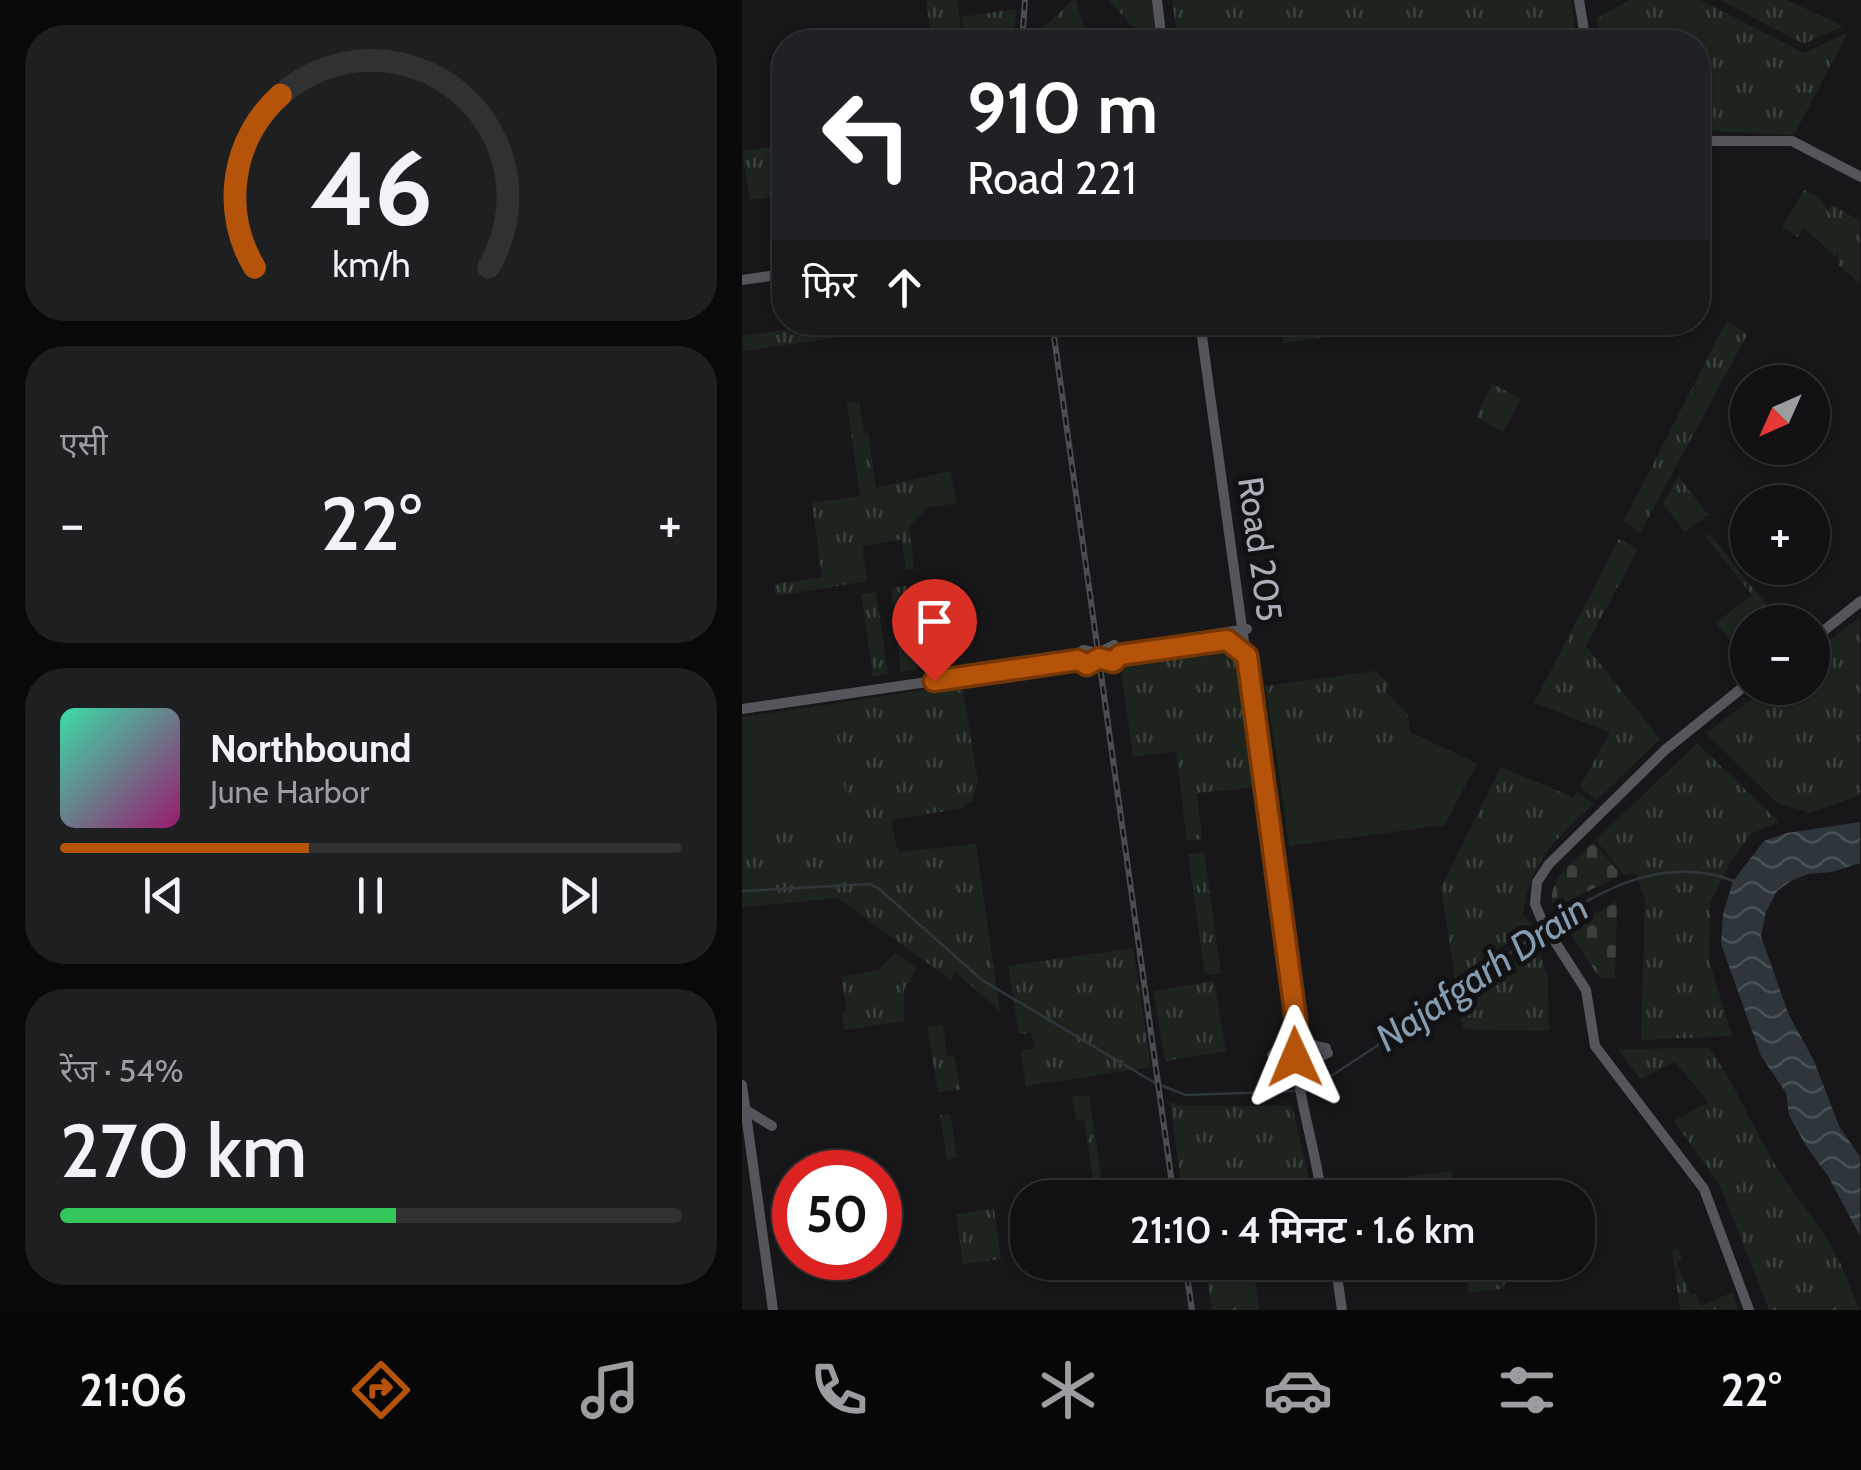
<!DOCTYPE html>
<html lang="hi">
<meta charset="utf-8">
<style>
body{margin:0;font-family:Cabin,"Noto Sans Devanagari",sans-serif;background:#1e1f21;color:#f1f3f6;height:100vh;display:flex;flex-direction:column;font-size:38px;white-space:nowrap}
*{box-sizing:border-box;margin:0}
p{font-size:32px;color:#9c9da0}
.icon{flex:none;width:55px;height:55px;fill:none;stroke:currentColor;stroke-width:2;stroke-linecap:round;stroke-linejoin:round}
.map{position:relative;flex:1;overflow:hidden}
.side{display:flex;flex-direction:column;gap:25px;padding:25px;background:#09090a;width:742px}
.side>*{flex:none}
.banner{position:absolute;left:30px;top:30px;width:938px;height:305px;border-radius:40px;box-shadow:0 2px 8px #0004,0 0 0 2px #303133;background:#202124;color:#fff;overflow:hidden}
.needle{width:65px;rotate:225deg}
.buttons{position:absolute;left:988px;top:365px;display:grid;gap:20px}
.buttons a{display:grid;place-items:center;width:100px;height:100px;border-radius:50%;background:#111113;box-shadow:0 2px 8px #0004,0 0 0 2px #303133;font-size:50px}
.speed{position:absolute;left:30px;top:1150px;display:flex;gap:20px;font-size:50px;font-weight:700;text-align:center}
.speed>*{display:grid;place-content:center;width:130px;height:130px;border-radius:50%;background:#111113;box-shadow:0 2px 8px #0004,0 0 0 2px #303133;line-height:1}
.speed .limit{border:15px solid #d22;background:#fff;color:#111}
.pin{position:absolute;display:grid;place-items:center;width:85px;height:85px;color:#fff;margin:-102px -42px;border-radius:50% 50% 50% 0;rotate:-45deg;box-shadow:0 0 10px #0007}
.pin .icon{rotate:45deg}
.me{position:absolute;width:110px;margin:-55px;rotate:359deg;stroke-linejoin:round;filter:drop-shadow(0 0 8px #0008)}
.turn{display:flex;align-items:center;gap:35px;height:210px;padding:0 30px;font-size:45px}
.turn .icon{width:130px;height:130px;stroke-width:2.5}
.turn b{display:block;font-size:70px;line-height:85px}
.then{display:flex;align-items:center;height:95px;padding:0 30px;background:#0003;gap:20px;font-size:38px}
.big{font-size:75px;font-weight:600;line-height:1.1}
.side .card{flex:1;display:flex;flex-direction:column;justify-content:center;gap:15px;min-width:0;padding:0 35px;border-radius:40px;background:#1e1f21}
.side .dial{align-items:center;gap:0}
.dial svg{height:260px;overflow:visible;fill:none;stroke:#303133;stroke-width:7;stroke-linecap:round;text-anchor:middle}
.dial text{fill:#f1f3f6;stroke:none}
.song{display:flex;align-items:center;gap:30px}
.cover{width:120px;height:120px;border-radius:15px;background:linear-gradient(135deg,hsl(160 70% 55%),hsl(320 70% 35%))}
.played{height:10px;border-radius:5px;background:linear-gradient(90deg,#b45309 40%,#303133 40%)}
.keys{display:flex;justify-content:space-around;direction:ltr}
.heat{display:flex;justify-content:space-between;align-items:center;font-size:55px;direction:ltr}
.charge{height:15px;border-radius:8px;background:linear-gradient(90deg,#34c759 54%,#303133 0)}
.trip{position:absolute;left:268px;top:1180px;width:585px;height:100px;border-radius:40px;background:#111113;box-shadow:0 2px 8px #0004,0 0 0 2px #303133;font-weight:600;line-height:100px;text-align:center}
.tabs{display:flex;height:160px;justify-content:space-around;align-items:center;background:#070708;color:#9c9da0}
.tabs .icon{width:70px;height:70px}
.tabs .current{color:#b45309}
.tabs b{font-size:45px;color:#f1f3f6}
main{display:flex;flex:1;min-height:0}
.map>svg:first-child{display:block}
.grass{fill:url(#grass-tufts)}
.cemetery{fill:url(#cemetery-stones)}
.garden{fill:#1d241e}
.water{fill:url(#water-waves)}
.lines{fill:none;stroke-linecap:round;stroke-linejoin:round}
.stream{stroke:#2e363c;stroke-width:2.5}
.major{stroke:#55565c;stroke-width:10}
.rail-casing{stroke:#4c4d52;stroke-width:6}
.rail{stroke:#121214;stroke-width:2.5;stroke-dasharray:8;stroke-linecap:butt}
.route-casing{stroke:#753606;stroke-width:25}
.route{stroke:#b45309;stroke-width:18}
.labels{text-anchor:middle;stroke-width:10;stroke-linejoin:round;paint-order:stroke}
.street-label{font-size:35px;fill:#aaaeb8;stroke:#121214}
.water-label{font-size:38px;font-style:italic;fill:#849bb0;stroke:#121214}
</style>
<main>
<section class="side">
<div class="card dial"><svg viewBox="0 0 100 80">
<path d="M14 69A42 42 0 1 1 86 69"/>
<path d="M14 69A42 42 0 0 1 22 16" stroke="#b45309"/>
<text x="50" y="56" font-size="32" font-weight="700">46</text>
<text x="50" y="72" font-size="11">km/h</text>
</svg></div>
<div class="card"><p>एसी</p>
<div class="heat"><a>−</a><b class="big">22°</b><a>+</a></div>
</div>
<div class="card">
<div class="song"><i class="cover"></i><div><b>Northbound</b><p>June Harbor</p></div></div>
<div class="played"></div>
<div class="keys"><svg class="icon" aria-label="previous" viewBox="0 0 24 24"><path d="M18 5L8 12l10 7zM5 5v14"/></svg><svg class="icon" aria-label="pause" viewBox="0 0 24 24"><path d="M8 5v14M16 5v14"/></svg><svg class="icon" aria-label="next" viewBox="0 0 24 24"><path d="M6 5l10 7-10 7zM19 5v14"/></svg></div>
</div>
<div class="card"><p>रेंज · 54%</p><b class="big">270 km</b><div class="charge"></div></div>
</section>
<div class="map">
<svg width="1119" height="1310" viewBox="0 0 1119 1310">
<defs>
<pattern id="grass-tufts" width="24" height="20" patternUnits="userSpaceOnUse" patternTransform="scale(2.5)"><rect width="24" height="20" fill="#1d241e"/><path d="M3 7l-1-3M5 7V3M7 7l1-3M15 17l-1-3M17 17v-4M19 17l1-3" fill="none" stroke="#3b413d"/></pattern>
<pattern id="cemetery-stones" width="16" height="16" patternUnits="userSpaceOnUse" patternTransform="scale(2.5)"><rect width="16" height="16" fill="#1d241e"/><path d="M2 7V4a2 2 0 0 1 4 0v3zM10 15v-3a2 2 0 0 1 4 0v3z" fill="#3b413d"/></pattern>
<pattern id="water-waves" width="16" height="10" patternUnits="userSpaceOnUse" patternTransform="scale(2.5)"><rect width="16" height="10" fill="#2e363c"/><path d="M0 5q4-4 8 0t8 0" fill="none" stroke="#4a5156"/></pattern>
</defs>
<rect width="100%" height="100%" fill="#171719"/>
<g class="grass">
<path d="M184,0H215L221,42H190Z"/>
<path d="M331,0H334L342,28L295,34Z"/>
<path d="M367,0H413L418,42H404Z"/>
<path d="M430,0H829L835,42H436Z"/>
<path d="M887,0H958L1062,53L1106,32L1052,135L955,130V42H859L854,19Z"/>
<path d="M978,0H1045L1101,26L1062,44Z"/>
<path d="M274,9L272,42H224L220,17Z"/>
<path d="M42,145V196L8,200L0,151Z"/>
<path d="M1062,190L1077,198L1087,213L1089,204L1118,221V284L1097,265L1095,248L1094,257L1062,228L1056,237L1040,227Z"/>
<path d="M985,320L1005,335L898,533L882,521Z"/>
<path d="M95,322L130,323L132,332L1,351L0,336Z"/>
<path d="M538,322H684V323L541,343Z"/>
<path d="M750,384L779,398L761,432L734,417Z"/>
<path d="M117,401L122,433H126L134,488L208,471L215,503L185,508L167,526L172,569L164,570L160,539L120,546L125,581L34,596L32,584L80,577L70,503L118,496L105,403Z"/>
<path d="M937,477L966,515L943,532L921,503Z"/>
<path d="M968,534L1038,622H1005V657L1001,656L974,623L1010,595L964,537Z"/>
<path d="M877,539L896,549L844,646L918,739L855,800L838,787L868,732L792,703Z"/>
<path d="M164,586L175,669L159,672L149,588Z"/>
<path d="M134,592L146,674L131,676L119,594Z"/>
<path d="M1118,617V795L1068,813L1034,802L964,733L1024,688H1070V653Z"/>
<path d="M495,646L516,787L455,793L460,839L445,841L434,751L391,757L378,662Z"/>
<path d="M634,671L648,685L643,691L666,715L668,732L681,738L535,759L523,686Z"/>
<path d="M220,684L236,782L230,802L222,804L223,808L149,820L156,852L234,844L258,1011L212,971L210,981L96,898L0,907V835L107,823L90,704Z"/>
<path d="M955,743L1037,822L1009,834L987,864L968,903L967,961L990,1036L899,1040L903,900L893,872L882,875L854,840Z"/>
<path d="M759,767L831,797L835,792L851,804C813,840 789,860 781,914L790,926L713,978L699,888Z"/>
<path d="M462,852L479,973L463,975L446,854Z"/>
<path d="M391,948L409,1067L284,1086L279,1051L293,1048L290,1033L277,1034L266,966Z"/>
<path d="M796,948L806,978L807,1031L722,1029L713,1003Z"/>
<path d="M153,952L175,969L162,989V1021L102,1030L100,1012L105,1010L99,977L137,970Z"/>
<path d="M472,981L484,1051L423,1061L411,991Z"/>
<path d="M201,1025L205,1056L213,1057L218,1090L196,1092L185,1027Z"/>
<path d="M967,1048C990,1079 1005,1115 1024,1149C1045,1188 1077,1221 1097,1260C1105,1277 1110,1294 1118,1310H1027L979,1187L932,1121L967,1102L933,1062L898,1079L876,1049Z"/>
<path d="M347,1095L361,1188L353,1189L342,1120H334L330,1097Z"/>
<path d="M428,1102L441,1106H550L570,1192L530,1198L441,1197Z"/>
<path d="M208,1114L215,1158L205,1160L198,1115Z"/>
<path d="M709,1171L714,1197H635L633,1181Z"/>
<path d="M403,1182L406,1197H335L367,1193L366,1187Z"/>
<path d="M252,1209L259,1259L221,1264L214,1214Z"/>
<path d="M936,1248L940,1259L935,1263L948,1295L954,1293L959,1306L991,1292L996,1309L938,1310L930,1251Z"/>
<path d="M84,1258H108L110,1273L87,1277Z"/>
<path d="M463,1263H511L517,1310H470Z"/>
<path d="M724,1263H770L773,1265L760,1289L727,1293Z"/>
</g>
<g class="cemetery">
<path d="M852,842L879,875L811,908C803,880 834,860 852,842Z"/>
<path d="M875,901L873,979L857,977L826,930Z"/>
</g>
<g class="garden">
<path d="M90,704L108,823L0,835V717Z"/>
<path d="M681,738L735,763L703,825L547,846L535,759Z"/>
</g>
<path class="water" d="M1118,822V863L1090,872L1066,874L1049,881L1035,891L1024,912L1019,936L1046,1013L1072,1061L1097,1126L1118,1157V1236L1086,1176L1064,1146L1047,1115L1044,1093L1019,1056L979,944L981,914L991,881L1022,841L1045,833Z"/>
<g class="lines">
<g class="stream">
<path d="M0,891L127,884L136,888L240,980L413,1083L444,1095L557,1091"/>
<path d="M809,924C863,886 925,856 992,881"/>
<path d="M564,1088L583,1080L653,1034L802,929"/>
</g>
<g class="major">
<path d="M415,0L420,42"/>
<path d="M837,0L844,42"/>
<path d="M955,141H1050L1119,177"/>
<path d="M0,280L42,274"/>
<path d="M458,322L554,1020C549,1083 572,1137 580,1198"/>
<path d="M1070,640L1119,601"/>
<path d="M372,645L379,655L373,662L357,659L345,665L336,660L341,650L356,653Z"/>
<path d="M377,649L505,629"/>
<path d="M1005,684L923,750L807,864L795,882L793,904L801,923L844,990L853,1046L962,1189L1007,1310"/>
<path d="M0,709L336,660"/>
<path d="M559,1034L567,1044L584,1048"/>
<path d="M530,1055L552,1030"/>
<path d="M560,1071L564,1063L586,1053"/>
<path d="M0,1085L31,1310"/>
<path d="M4,1110L30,1126"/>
<path d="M593,1262L600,1310"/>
</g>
<g class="rail-casing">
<g id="rail">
<path d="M280,42L283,0"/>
<path d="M310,322L432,1198"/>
<path d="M443,1262L450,1310"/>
</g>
</g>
<use href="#rail" class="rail"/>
</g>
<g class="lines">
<g class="route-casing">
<path id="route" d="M192,681L336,660L345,665L357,658L371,662L378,655L485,640L505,656L554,1020L553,1057"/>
</g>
<use href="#route" class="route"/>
</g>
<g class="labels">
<g class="street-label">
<text transform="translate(518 549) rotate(82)" y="12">Road 205</text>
</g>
<g class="water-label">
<text transform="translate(740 973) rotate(-34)" y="13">Najafgarh Drain</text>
</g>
</g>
</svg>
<div class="buttons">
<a><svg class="needle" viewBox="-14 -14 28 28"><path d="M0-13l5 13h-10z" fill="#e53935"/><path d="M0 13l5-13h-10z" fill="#9c9da0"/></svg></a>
<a>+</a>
<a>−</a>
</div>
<div class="speed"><div class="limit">50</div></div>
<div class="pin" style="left:192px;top:681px;background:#d93025"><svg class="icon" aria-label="arrive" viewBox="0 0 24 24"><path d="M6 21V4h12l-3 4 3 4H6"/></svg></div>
<svg class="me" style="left:553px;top:1057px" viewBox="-20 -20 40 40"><path d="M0-17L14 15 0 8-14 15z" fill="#b45309" stroke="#fff" stroke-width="4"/></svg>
<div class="trip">21:10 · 4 मिनट · 1.6 km</div>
<div class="banner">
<div class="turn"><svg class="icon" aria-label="left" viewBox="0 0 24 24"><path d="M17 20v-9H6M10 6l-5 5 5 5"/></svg><div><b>910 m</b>Road 221</div></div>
<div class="then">फिर<svg class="icon" aria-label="ahead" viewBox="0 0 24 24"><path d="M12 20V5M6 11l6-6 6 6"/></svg></div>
</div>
</div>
</main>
<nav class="tabs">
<b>21:06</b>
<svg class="icon current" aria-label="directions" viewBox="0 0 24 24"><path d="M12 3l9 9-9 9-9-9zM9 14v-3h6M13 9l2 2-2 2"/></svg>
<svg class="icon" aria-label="music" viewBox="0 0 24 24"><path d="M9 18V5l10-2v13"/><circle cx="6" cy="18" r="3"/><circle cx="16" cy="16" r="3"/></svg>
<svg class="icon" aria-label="phone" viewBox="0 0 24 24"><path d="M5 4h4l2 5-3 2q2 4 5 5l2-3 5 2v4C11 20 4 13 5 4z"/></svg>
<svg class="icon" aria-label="climate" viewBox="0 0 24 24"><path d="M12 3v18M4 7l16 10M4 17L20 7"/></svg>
<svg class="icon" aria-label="car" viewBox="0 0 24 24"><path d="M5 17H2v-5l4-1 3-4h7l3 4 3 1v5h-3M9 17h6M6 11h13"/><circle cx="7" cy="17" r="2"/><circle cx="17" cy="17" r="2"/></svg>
<svg class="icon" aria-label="filters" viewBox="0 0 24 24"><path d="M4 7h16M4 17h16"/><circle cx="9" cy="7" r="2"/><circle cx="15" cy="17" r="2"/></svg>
<b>22°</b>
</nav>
